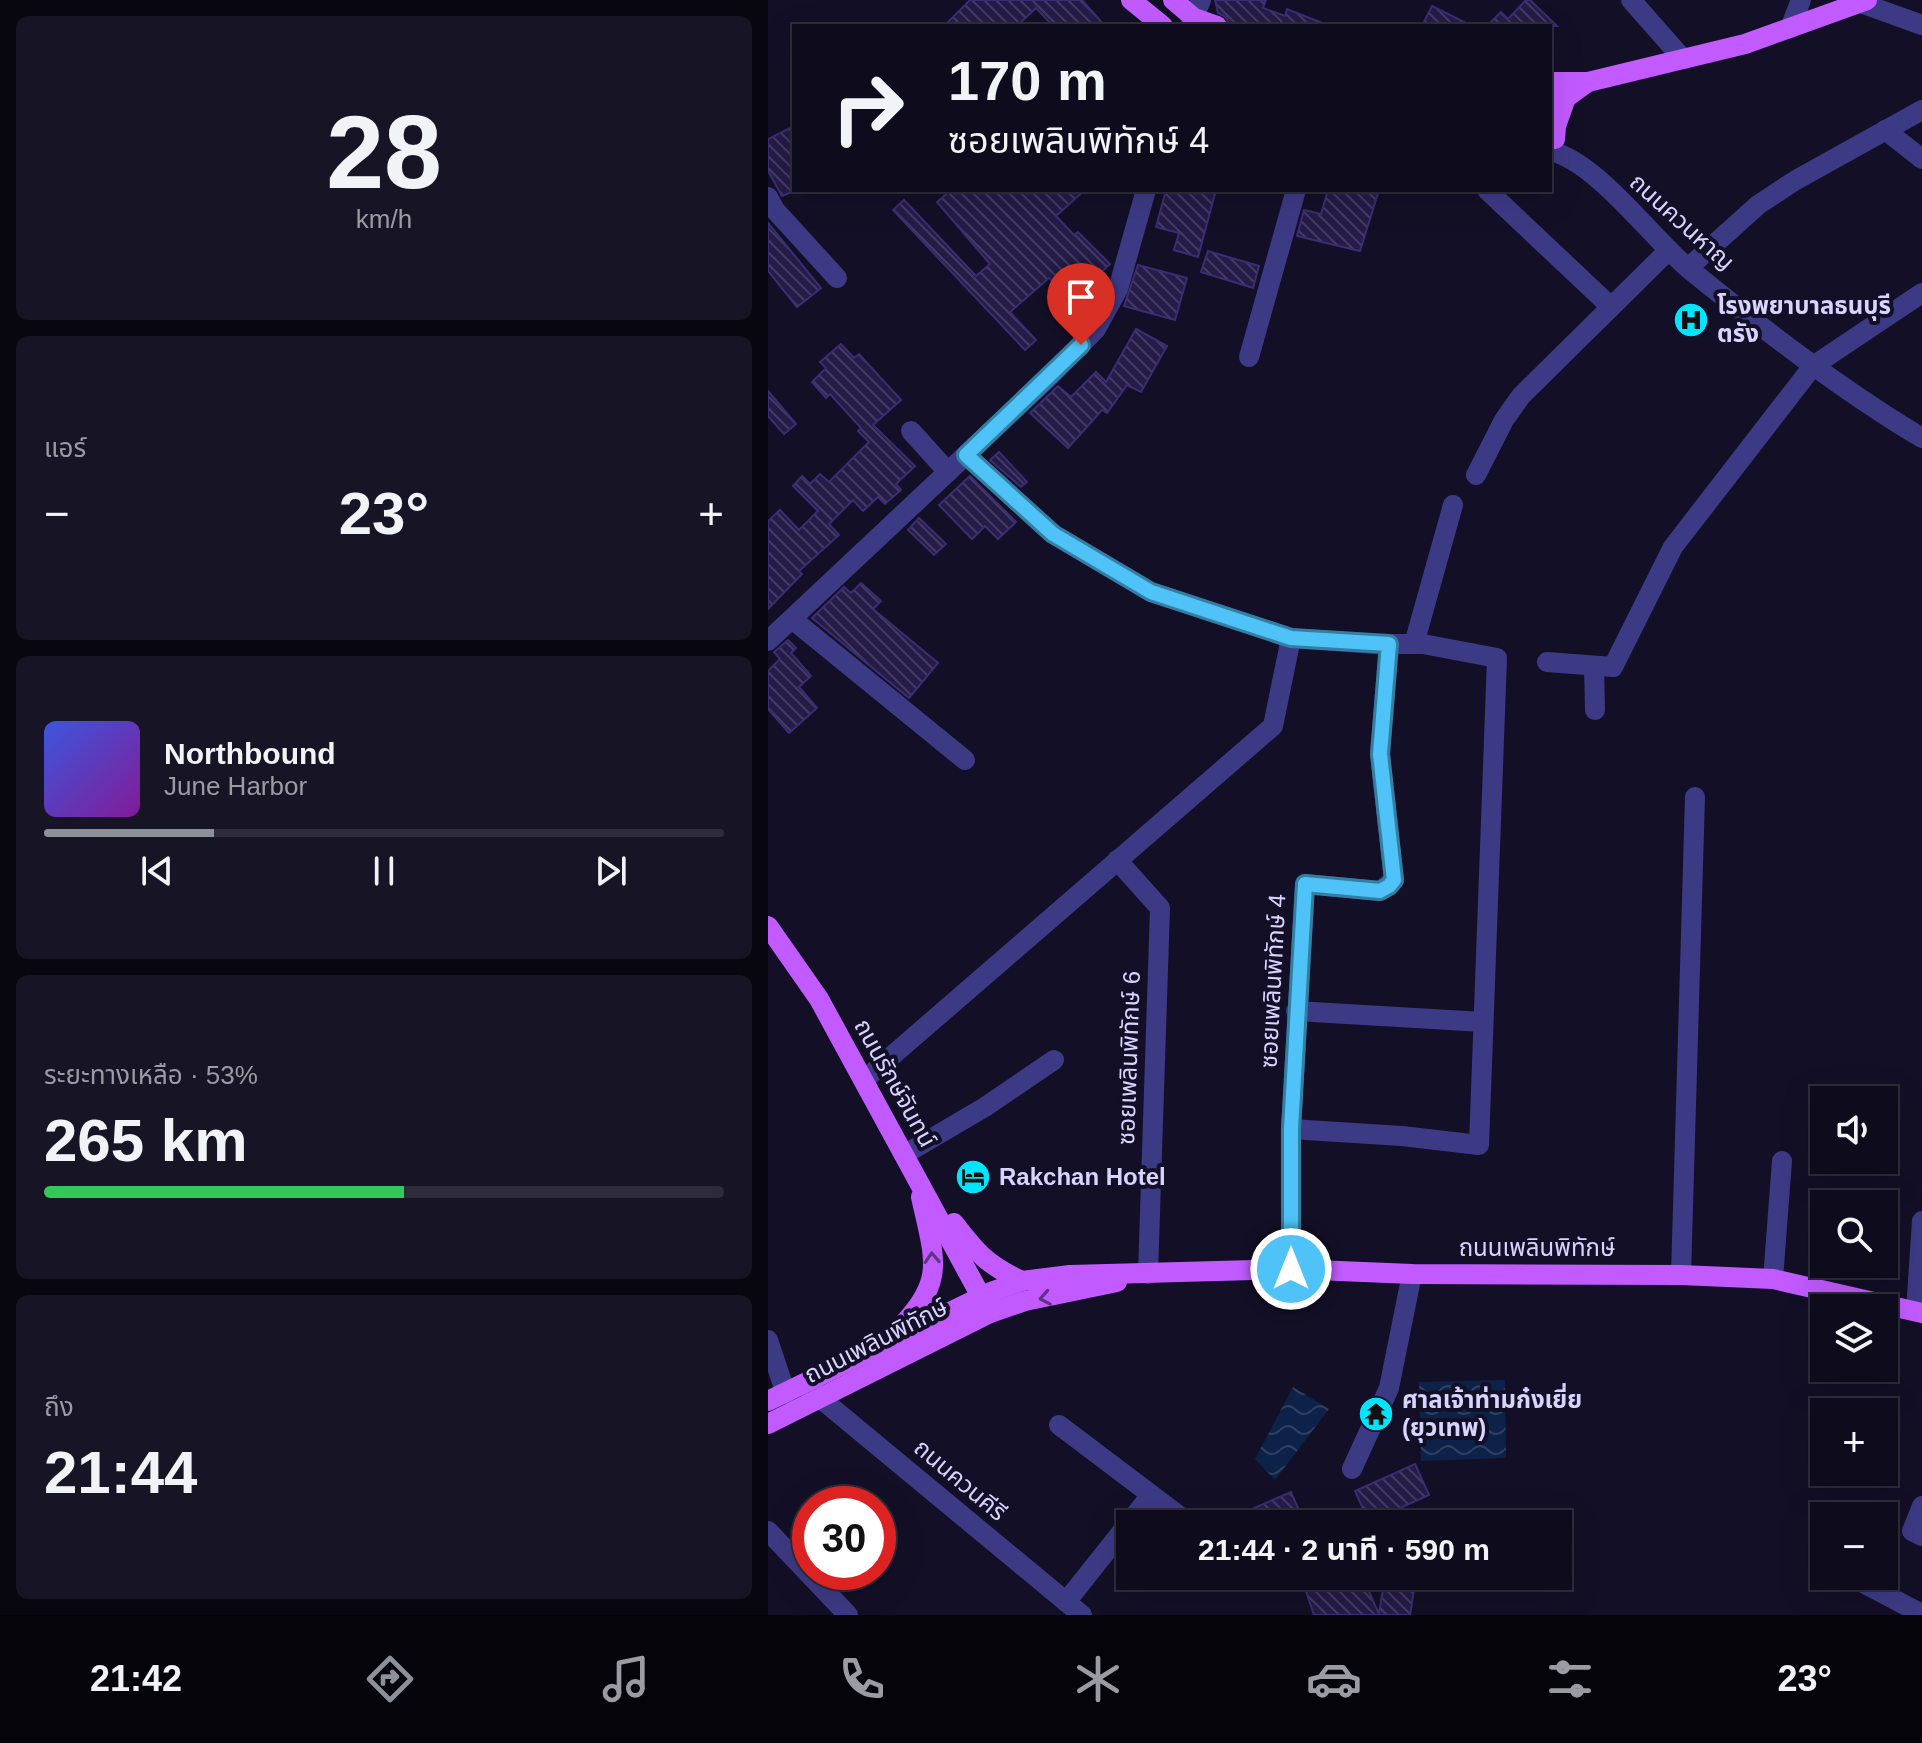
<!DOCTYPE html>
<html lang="th">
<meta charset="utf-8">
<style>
body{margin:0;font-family:Helvetica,"Noto Sans Thai",sans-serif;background:#171425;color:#f1f3f6;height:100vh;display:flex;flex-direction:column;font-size:30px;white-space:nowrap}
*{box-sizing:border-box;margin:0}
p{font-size:26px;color:#9b9ba3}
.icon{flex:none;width:44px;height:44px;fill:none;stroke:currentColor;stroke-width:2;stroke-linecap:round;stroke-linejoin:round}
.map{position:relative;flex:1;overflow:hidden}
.sheet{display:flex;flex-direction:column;gap:16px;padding:16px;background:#08060f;width:768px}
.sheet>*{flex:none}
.banner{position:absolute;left:24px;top:24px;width:760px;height:168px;border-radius:0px;box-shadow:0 8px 32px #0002,0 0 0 2px #2e2b3b;background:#0e0b1c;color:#f1f3f6;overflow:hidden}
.controls{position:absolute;left:1042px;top:1086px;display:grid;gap:16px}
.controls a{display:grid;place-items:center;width:88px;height:88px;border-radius:0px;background:#0e0b1c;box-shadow:0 8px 32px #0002,0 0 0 2px #2e2b3b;font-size:40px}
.speed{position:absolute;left:24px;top:1486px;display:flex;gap:16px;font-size:40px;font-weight:700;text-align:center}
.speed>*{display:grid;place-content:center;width:104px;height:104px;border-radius:50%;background:#0e0b1c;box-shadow:0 8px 32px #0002,0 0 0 2px #2e2b3b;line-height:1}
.speed .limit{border:12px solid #d22;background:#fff;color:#111}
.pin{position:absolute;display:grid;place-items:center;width:68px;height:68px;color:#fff;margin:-82px -34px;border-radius:50% 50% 50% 0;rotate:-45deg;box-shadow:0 0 8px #0007}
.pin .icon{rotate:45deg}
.me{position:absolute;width:88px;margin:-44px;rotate:0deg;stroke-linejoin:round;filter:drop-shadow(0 0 6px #0008)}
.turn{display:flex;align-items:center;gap:28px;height:168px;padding:0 24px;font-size:36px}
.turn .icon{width:104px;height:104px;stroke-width:2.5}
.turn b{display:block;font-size:56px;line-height:68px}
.big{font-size:60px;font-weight:700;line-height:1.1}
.sheet .widget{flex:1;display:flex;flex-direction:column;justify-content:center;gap:12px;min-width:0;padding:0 28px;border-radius:12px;background:#171425}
.sheet .dial{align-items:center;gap:0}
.dial b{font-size:104px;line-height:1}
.song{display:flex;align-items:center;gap:24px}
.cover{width:96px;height:96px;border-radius:12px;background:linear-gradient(135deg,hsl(230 70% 55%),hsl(290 70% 35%))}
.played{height:8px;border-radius:4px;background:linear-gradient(90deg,#8c9099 25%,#2e2b3b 25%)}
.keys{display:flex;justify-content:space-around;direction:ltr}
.heat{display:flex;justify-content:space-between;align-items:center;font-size:44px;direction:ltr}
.charge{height:12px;border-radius:6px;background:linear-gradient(90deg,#34c759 53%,#2e2b3b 0)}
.trip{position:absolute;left:348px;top:1510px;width:456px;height:80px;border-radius:0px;background:#0e0b1c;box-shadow:0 8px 32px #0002,0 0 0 2px #2e2b3b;font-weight:700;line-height:80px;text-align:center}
.tabs{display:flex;height:128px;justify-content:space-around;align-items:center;background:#06040b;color:#9b9ba3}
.tabs .icon{width:56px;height:56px}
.tabs .on{color:#8c9099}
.tabs b{font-size:36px;color:#f1f3f6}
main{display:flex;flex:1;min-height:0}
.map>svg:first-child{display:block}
.water{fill:url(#water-waves)}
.building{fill:url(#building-back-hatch);stroke:#3b2d73;stroke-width:2}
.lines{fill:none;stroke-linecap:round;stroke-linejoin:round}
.minor{stroke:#3d3a85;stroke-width:20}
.major{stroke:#c25bff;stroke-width:20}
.oneway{stroke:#623188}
.route-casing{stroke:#337fa1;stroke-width:20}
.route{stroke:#4fc3f7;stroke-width:14}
.labels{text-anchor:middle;stroke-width:8;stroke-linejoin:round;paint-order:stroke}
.street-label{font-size:24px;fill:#d9d4ff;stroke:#130f26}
.poi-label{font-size:24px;font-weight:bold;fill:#d9d4ff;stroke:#130f26;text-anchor:start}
</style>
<main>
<section class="sheet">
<div class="widget dial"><b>28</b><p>km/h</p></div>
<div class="widget"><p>แอร์</p>
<div class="heat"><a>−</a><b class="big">23°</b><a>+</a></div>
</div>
<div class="widget">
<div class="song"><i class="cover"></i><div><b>Northbound</b><p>June Harbor</p></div></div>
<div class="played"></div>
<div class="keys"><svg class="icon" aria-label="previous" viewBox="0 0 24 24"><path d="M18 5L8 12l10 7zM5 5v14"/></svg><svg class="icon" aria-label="pause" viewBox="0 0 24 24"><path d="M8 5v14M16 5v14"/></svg><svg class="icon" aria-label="next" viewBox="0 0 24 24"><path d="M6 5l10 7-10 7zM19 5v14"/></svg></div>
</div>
<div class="widget"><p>ระยะทางเหลือ · 53%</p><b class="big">265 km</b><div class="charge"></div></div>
<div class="widget"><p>ถึง</p><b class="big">21:44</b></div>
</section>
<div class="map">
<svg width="1154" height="1615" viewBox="0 0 1154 1615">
<defs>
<pattern id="water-waves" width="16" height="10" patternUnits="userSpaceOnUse" patternTransform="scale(2)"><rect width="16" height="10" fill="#0c2248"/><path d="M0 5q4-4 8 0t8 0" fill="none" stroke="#2f4163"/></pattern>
<pattern id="building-back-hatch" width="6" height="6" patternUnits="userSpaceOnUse" patternTransform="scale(2)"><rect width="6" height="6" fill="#241b47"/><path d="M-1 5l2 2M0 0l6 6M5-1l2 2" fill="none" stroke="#433b63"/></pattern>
</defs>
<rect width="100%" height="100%" fill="#130f26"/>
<g class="water">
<path d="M737,1380L738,1458L653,1461L651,1382Z"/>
<path d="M525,1387L561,1409L507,1480L487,1459Z"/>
</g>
<g class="building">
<path d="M202,0H314L337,26H285L268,8L249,26H176Z"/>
<path d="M447,0H498L495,8L517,16L519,9L562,26H462L458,17L450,13Z"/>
<path d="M758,0H762L789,26H719L733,12L740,19Z"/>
<path d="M664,6L704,26H654Z"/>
<path d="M26,126V191L14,196L0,171V139Z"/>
<path d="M183,190H317L288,216L306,235L310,232L342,264L304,300L281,278L242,312L268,340L257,350L125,210L136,200L208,276L222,264L169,202Z"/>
<path d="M398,190H448L430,257L406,250L411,233L388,227Z"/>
<path d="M560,190H611L592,251L529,236L536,210L553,214Z"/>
<path d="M0,223L53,288L29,307L0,271Z"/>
<path d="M440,251L491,266L485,288L433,272Z"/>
<path d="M370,265L419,278L407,320L356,306Z"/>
<path d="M368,329L399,346L373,392L359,385L339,413L334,410L300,448L262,413L290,386L303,397L328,372L338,382Z"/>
<path d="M73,344L86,358L91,354L133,400L105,425L147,466L128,484L133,490L117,504L110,497L95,511L85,500L61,524L71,535L31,571L34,574L0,609V521L12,510L31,530L50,511L25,486L34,476L42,484L52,474L61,482L101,442L90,431L93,428L62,394L58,398L44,382L58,368L52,362Z"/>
<path d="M0,391L28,424L16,434L0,416Z"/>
<path d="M231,452L259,482L253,487L222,460Z"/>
<path d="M202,476L248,522L230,539L217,526L204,539L171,505Z"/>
<path d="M151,518L178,544L166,555L140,530Z"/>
<path d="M93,583L113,601L105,609L170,663L141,698L44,618L76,587L83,593Z"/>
<path d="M20,640L28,648L23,653L43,676L31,687L49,708L21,733L0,709V671L12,659L6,652Z"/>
<path d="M647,1464L661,1495L601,1522L587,1491Z"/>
<path d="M523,1492L537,1524H492L486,1508Z"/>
<path d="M533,1576H594L611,1614L616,1582L647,1584L642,1615H546Z"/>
</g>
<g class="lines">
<g class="minor">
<path d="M863,0L915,59"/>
<path d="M1093,3L1154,25"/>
<path d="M422,26L433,0"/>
<path d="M1022,28L1033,0"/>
<path d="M1117,130L1154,159"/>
<path d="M782,151C828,161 883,237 921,269C995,329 1072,389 1154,438"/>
<path d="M719,190L842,306"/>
<path d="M0,197L7,210L69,278"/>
<path d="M920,268L990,205L1028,180L1154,110"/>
<path d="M481,357L528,190"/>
<path d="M143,431L180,472"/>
<path d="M198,455L285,534L383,592L523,638L607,644H655L729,658L711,1145L634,1136L523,1129"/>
<path d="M708,475L736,420L753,396L901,250"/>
<path d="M24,619L197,760"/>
<path d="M0,641L282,376L328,329L350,289L378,190"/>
<path d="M646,644L685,505"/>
<path d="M779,662L845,667L905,547L1045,366L1154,293"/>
<path d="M826,666L827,710"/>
<path d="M349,860L392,908L380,1274"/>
<path d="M528,1011L715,1022"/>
<path d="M96,1080L505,726L523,638"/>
<path d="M137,1154L217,1107L286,1060"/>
<path d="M523,1269V1129L537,884L612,891L626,880L612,754L621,644"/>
<path d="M913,1275L927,797"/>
<path d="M1005,1279L1014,1161"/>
<path d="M1148,1311L1154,1221"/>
<path d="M0,1340L18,1394"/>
<path d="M40,1388L314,1615"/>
<path d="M291,1425L422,1524"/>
<path d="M584,1469L621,1388L644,1274"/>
<path d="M1154,1506L1144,1531L1154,1536"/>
<path d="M0,1531L80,1615"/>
<path d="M1095,1583L1154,1614"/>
<path d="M298,1602L383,1495"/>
</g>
<g class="major">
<path d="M363,0L395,26"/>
<path d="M405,0L426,18L449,26"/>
<path d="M782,82H820L977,44L1099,0"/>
<path d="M782,102L798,98L820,82"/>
<path d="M787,139L788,126L798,98"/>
<path d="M0,926L51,999L222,1313"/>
<path d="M186,1223C209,1253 219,1265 254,1281"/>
<path d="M126,1334C178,1281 168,1265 153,1197"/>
<path d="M0,1401L223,1292L254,1281L302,1275L523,1269L644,1274L913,1275L1005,1279L1154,1313"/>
<path d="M0,1424L222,1313L257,1301L349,1282"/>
</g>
</g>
<defs><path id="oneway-chevron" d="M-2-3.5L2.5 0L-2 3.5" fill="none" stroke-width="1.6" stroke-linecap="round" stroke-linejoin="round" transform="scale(2)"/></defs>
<g class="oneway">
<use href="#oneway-chevron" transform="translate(164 1258) rotate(-93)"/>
<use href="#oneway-chevron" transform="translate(277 1298) rotate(170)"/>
</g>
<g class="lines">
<g class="route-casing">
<path id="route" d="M313,345L198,455L285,534L383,592L523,638L621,644L612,754L626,880L621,886L612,891L537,884L523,1129V1269"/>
</g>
<use href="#route" class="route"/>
</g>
<defs>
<g id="hospital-disc" transform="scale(1.8)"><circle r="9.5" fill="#00e5ff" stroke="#130f26"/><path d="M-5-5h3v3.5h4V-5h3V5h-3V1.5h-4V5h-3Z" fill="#111"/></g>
<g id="hotel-disc" transform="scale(1.8)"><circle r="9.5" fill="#00e5ff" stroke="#130f26"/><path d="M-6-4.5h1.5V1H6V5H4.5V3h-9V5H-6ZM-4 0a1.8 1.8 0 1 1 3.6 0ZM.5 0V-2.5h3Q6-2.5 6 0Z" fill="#111"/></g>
<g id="temple-disc" transform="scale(1.8)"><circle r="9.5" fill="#00e5ff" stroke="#130f26"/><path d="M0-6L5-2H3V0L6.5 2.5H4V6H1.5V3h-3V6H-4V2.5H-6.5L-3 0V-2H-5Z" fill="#111"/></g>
</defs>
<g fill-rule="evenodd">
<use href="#hospital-disc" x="923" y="320"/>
<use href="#hotel-disc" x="205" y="1177"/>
<use href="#temple-disc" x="608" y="1414"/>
</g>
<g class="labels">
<g class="street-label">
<text transform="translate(914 222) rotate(42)" y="8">ถนนควนหาญ</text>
<text transform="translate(505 981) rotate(-87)" y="8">ซอยเพลินพิทักษ์ 4</text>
<text transform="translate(361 1058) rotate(-88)" y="8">ซอยเพลินพิทักษ์ 6</text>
<text transform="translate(127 1083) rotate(61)" y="8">ถนนรักษ์จันทน์</text>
<text x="769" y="1256">ถนนเพลินพิทักษ์</text>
<text transform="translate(108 1341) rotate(-27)" y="8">ถนนเพลินพิทักษ์</text>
<text transform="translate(192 1480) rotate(40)" y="8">ถนนควนคีรี</text>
</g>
<g class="poi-label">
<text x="949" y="314">โรงพยาบาลธนบุรี<tspan x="949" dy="28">ตรัง</tspan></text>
<text x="231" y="1185">Rakchan Hotel</text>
<text x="634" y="1408">ศาลเจ้าท่ามก๋งเยี่ย<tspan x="634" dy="28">(ยุวเทพ)</tspan></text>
</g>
</g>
</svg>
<div class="controls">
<a><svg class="icon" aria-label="sound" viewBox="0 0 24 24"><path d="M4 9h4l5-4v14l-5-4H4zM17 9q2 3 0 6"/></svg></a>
<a><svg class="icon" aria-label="search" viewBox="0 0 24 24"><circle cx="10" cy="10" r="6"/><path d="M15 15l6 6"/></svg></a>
<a><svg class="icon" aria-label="layers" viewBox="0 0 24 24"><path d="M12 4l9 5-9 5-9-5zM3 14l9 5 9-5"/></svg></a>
<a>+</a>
<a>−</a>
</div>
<div class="speed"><div class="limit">30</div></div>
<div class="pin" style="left:313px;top:345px;background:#d93025"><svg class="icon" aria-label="arrive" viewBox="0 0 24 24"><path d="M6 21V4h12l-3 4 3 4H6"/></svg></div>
<svg class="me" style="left:523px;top:1269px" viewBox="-20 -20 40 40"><circle r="17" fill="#4fc3f7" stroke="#fff" stroke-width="3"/><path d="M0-11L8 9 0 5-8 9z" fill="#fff"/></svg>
<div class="trip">21:44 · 2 นาที · 590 m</div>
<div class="banner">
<div class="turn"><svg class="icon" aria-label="right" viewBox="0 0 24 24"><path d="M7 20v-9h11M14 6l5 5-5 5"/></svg><div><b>170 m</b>ซอยเพลินพิทักษ์ 4</div></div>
</div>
</div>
</main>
<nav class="tabs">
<b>21:42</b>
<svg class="icon on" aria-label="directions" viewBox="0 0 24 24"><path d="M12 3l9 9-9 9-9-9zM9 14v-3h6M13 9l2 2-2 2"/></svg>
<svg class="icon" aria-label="music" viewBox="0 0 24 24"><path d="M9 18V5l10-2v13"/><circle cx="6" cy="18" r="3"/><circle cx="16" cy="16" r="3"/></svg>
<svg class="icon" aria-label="phone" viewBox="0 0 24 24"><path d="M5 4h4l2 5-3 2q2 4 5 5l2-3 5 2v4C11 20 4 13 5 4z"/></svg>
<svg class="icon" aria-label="climate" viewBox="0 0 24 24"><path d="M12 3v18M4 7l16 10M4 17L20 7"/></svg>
<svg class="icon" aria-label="car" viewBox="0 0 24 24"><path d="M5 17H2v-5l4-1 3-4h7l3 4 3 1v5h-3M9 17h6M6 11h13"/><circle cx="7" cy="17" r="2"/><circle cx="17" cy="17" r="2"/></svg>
<svg class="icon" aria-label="filters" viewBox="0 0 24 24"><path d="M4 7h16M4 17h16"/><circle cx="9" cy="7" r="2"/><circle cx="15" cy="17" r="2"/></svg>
<b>23°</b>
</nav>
